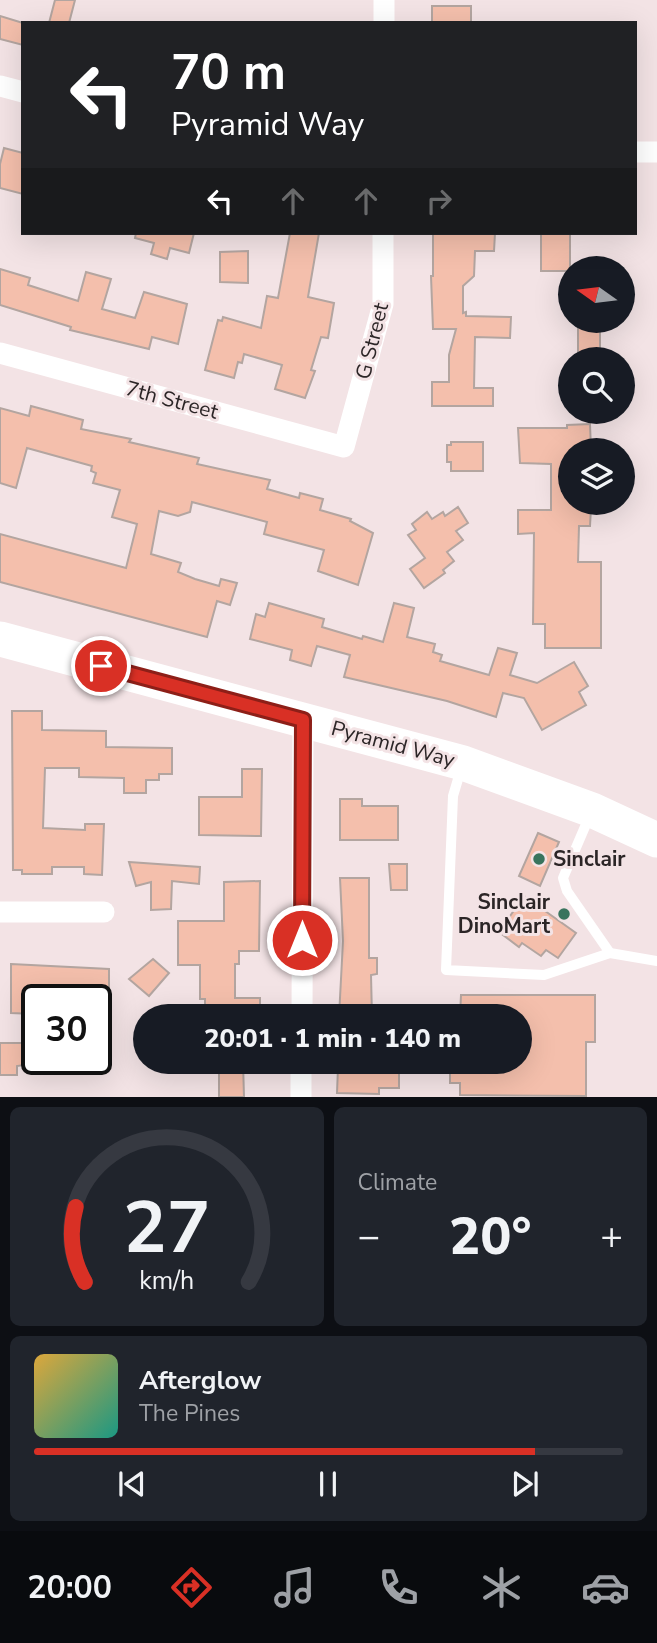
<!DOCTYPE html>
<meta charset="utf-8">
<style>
body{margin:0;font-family:"Nunito Sans",sans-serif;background:#20242c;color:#f1f3f6;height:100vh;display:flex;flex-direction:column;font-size:26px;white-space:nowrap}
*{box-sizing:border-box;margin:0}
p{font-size:23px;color:#9ea1a6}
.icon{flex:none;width:38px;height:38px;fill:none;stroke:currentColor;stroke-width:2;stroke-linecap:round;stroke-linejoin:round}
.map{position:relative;height:1097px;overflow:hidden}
.drawer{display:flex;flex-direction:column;gap:10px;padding:10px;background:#0d0f14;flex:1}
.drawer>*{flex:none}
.hud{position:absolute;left:21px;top:21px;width:616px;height:214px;border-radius:0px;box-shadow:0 7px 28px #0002;background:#202124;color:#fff;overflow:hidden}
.needle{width:46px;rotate:284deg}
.controls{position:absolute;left:558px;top:256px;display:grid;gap:14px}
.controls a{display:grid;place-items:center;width:77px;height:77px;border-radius:50%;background:#171b24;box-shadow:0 7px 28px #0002;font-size:35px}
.speed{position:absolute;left:21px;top:984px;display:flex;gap:14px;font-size:35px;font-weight:700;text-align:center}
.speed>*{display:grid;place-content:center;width:91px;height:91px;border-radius:50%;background:#171b24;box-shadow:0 7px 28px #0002;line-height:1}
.speed .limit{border:4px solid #111;border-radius:10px;background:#fff;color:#111}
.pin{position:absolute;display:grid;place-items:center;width:60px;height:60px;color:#fff;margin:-30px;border:4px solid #fff;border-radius:50%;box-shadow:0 2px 7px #0007}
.me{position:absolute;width:77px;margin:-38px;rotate:0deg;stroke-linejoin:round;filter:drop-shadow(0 0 5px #0008)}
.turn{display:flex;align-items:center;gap:24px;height:147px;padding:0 35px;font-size:32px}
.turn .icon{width:91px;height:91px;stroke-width:2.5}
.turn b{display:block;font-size:49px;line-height:60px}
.lanes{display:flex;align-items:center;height:66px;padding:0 35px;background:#0003;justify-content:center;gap:35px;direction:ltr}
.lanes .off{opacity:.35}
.big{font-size:52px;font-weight:800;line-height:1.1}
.drawer .tile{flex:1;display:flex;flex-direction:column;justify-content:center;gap:10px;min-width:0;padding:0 24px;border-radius:10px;background:#20242c}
.drawer .dial{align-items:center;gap:0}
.dial svg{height:182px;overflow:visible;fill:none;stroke:#363941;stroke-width:7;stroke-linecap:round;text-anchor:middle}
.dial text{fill:#f1f3f6;stroke:none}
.song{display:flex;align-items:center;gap:21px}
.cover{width:84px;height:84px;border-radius:10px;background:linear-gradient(135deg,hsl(40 70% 55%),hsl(170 70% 35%))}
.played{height:7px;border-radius:4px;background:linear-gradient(90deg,#d93025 85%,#363941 85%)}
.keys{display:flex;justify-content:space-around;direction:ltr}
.heat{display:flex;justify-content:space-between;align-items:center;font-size:38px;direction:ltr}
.drawer .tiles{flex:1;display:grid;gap:10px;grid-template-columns:1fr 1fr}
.tile:last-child{grid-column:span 2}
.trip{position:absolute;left:133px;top:1004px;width:399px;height:70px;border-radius:35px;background:#171b24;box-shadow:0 7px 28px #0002;font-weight:800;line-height:70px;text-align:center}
.tabs{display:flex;height:112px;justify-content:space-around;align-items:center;background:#090b0e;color:#9ea1a6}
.tabs .icon{width:49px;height:49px}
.tabs .current{color:#d93025}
.tabs b{font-size:32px;color:#f1f3f6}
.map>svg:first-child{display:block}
.building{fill:#f4bfac;stroke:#b3a5a0;stroke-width:2}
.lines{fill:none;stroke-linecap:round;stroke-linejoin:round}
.service{stroke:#fff;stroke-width:10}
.minor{stroke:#fff;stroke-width:21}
.primary{stroke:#fff;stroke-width:35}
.route-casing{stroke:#8d1f18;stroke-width:18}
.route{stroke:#d93025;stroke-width:12}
.poi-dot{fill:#39745d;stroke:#f3e3e5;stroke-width:2.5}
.labels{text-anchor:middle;stroke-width:6;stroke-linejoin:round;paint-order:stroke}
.street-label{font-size:21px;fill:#2b2526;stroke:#f3e3e5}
.poi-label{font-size:21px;font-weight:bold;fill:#2b2526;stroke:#f3e3e5;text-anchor:start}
</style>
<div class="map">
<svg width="657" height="1097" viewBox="0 0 657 1097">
<rect width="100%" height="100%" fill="#f3e3e5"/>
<g class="building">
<path d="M55,0H75L69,23H49Z"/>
<rect x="432" y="6" width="39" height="17"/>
<path d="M0,16L23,23V45L0,39Z"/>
<path d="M4,148L23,153V194L0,188V164Z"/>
<path d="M136,233H194L189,253L170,248L167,259L151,254L154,243L135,238Z"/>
<path d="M290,233H319L308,297L334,303L328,338L321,337L311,370L315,371L305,398L275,389L282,365L244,354L242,363L238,362L234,378L205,370L218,320L222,321L223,317L261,328L267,296L278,298Z"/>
<path d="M433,233H495L494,251H475L474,276L463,286V313L466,312V316L511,317L510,338L475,337L474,388H493V406H432V382H449V355L456,329H433L431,276H433Z"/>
<rect x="541" y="233" width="29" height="38"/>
<path d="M248,251V283L220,282V252Z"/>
<path d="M0,269L30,278L28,285L78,301L86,272L111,279L102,309L135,318L144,292L187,304L178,344L152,337L149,349L70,330L71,327L0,305Z"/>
<rect x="578" y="320" width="22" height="39"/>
<path d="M31,406L83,420L81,429L131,439L129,442L199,458L197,464L270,480L267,489L299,498L300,493L323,499L320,510L351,519L350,521L373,533L358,585L318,571L324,550L264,534L267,522L192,502L190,512L178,516L159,511L151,554L181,563L178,572L195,579L219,586L221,579L237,583L230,605L217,601L207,637L0,582V534L126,568L137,524L112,517L120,490L93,483L96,473L91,471L92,466L27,448L16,488L0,483V408L29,416Z"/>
<path d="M590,424L591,450H570V502H586V508H591L590,526H579L578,562H601V648H545V624H533L534,533L518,534V510H551V464L520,463L518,428H567V425Z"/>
<path d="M451,442H483V471H451V462H447V445H451Z"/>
<path d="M458,507L468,523L456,531L463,540L447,552L454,561L443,570L445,573L424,588L410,569L425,558L408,535L416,530L412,524L427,512L432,519L443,512L445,516Z"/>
<path d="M269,603L324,619L322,627L362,639L363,636L383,642L394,603L414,608L407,637L435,644L433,652L442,655L440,661L489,675L498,648L517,653L510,675L537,683L574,662L588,686L579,692L586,705L542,730L524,698L503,693L496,717L447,701L344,677L350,655L317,646L311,666L290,660L292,650L250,639L256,614L265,617Z"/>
<path d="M12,711H42V730L106,731V747L172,748V774H159V780H146V793H124V778L79,777V768H45L43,828L85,830V824H104L102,875L84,874V867H52V874H22V870H13Z"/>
<path d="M242,769H262L261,836L199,835V797H242Z"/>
<path d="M340,799H362V806H398V840H340Z"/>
<path d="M538,833L559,842L540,886L519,876Z"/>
<path d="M129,862L200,867L199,884L172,881L171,909L151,910V882L136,886Z"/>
<path d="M389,864H407V890H391Z"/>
<path d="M340,878H369V958H377V974L371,975L372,1017H339L343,941Z"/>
<path d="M260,881L259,951H239V964H235V998H260V1017H205V999H200V965H178V921H224V882Z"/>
<path d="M524,896L576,933L558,958L546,950L541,956L522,943L519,947L499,932Z"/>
<path d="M153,959L169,973L149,996L129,979Z"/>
<path d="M11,964L109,969V999H74L75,990H34V1014L11,1013Z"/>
<path d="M461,995H595V1042H586V1096L460,1095V1083H450V1062H520V1017H460Z"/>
<path d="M0,1043H24V1047H37V1063L17,1066V1075H0Z"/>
<path d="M219,1062H243L244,1097H219Z"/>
<path d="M367,1062H399V1088H379V1094L337,1093L338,1067L367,1068Z"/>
</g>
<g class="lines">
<g class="service">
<path d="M461,769L453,796L446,970L544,975L610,953L657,961"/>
<path d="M590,815L563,878L567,891L610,953"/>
</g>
<g class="minor">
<path d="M384,23V0"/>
<path d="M0,86L23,92"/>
<path d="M635,152H657"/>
<path d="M0,353L344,447L383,304V233"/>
<path d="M0,912H104"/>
<path d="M302,1017L303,720"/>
<path d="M301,1097V1062"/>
</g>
<path class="primary" d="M0,639L463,763L592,810L657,840"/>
</g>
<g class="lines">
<g class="route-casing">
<path id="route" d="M101,666L303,720L302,940"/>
</g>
<use href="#route" class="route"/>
</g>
<g class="poi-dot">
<circle cx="539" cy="859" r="7"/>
<circle cx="564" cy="914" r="7"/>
</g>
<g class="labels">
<g class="street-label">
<text transform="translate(372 341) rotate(-76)" y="7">G Street</text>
<text transform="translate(172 400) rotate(15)" y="7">7th Street</text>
<text transform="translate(393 744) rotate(15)" y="7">Pyramid Way</text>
</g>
<g class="poi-label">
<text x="553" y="866">Sinclair</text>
<text x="550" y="909" text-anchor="end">Sinclair<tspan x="550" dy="24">DinoMart</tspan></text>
</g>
</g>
</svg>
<div class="controls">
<a><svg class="needle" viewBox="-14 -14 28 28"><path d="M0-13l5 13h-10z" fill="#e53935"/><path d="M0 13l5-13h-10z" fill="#9ea1a6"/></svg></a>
<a><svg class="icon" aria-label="search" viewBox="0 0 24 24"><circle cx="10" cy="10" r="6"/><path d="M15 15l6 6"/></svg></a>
<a><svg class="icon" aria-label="layers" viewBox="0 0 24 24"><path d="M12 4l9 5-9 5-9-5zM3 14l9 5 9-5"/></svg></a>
</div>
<div class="speed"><div class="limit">30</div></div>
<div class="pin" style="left:101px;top:666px;background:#d93025"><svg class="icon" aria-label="arrive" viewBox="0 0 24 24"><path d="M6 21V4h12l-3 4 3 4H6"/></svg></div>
<svg class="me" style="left:302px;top:940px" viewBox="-20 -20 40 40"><circle r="17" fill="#d93025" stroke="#fff" stroke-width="3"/><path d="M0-11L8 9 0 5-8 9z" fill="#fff"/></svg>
<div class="trip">20:01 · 1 min · 140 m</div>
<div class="hud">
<div class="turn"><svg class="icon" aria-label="left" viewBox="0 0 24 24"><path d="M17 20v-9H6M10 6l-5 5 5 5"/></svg><div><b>70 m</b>Pyramid Way</div></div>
<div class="lanes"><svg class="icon" aria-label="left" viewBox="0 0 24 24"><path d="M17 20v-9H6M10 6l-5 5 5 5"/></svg><svg class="icon off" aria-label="ahead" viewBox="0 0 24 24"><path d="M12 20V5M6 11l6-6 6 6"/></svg><svg class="icon off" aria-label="ahead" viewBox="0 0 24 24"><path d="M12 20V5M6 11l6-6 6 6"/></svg><svg class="icon off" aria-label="right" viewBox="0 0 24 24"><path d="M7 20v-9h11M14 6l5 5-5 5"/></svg></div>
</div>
</div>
<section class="drawer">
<div class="tiles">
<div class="tile dial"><svg viewBox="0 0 100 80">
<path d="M14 69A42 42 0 1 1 86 69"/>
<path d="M14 69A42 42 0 0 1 10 36" stroke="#d93025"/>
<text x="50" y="56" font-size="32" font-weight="700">27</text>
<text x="50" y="72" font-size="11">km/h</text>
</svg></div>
<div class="tile"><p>Climate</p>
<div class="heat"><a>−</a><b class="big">20°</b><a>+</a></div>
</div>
<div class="tile">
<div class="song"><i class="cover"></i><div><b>Afterglow</b><p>The Pines</p></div></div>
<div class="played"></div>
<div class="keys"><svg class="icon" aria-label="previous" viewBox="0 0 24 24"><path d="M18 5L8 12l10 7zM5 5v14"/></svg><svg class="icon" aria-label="pause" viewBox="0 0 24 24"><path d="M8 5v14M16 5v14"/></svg><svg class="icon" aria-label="next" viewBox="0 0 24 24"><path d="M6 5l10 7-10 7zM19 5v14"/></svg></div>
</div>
</div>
</section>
<nav class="tabs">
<b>20:00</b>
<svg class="icon current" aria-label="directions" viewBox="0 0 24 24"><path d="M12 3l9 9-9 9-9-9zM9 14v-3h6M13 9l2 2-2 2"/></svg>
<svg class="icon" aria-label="music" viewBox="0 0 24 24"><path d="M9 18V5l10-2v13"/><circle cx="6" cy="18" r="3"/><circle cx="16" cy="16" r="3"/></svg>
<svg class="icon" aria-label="phone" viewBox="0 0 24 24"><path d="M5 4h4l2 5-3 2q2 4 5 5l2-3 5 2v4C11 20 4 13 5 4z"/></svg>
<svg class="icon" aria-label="climate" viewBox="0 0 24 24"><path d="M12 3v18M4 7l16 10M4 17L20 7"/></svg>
<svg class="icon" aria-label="car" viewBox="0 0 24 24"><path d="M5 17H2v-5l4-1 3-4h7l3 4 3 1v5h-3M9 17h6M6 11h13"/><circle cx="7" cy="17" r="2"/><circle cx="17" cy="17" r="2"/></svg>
</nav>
